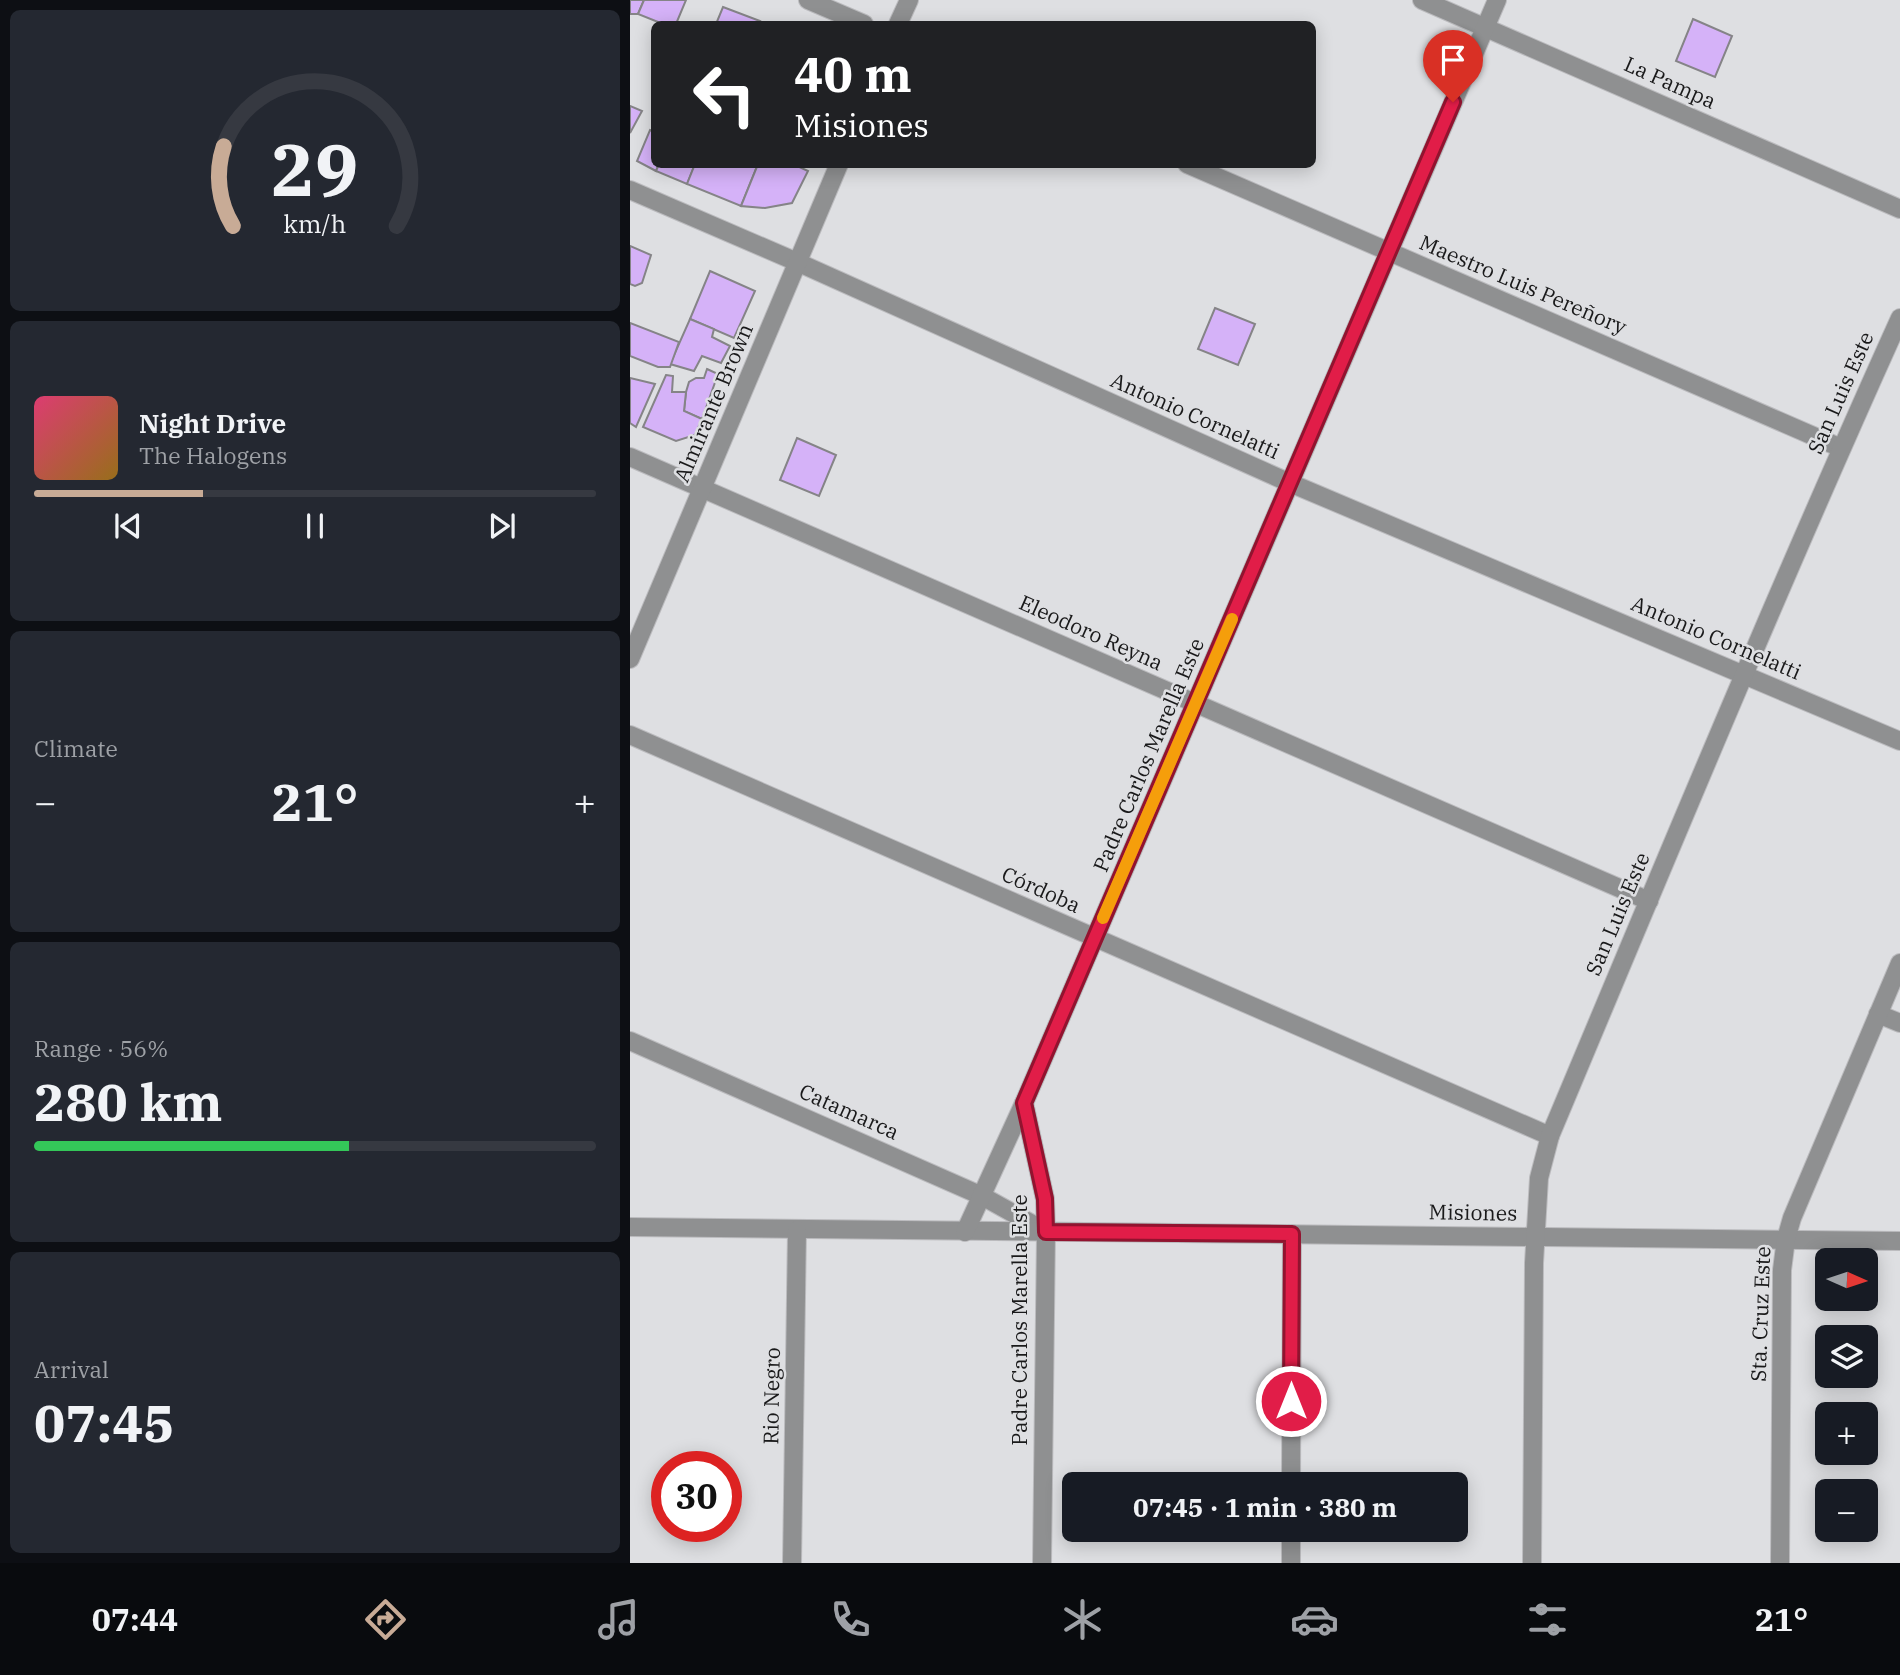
<!DOCTYPE html>
<meta charset="utf-8">
<style>
body{margin:0;font-family:"IBM Plex Serif",serif;background:#242831;color:#f1f3f6;height:100vh;display:flex;flex-direction:column;font-size:26px;white-space:nowrap}
*{box-sizing:border-box;margin:0}
p{font-size:23px;color:#9ea1a6}
.icon{flex:none;width:38px;height:38px;fill:none;stroke:currentColor;stroke-width:2;stroke-linecap:round;stroke-linejoin:round}
.map{position:relative;flex:1;overflow:hidden}
.drawer{display:flex;flex-direction:column;gap:10px;padding:10px;background:#0d0f14;width:630px}
.drawer>*{flex:none}
.hud{position:absolute;left:21px;top:21px;width:665px;height:147px;border-radius:10px;box-shadow:0 4px 18px #0003;background:#202124;color:#fff;overflow:hidden}
.needle{width:46px;rotate:93deg}
.fabs{position:absolute;left:1185px;top:1248px;display:grid;gap:14px}
.fabs a{display:grid;place-items:center;width:63px;height:63px;border-radius:10px;background:#171b24;box-shadow:0 4px 18px #0003;font-size:35px}
.speed{position:absolute;left:21px;top:1451px;display:flex;gap:14px;font-size:35px;font-weight:700;text-align:center}
.speed>*{display:grid;place-content:center;width:91px;height:91px;border-radius:50%;background:#171b24;box-shadow:0 4px 18px #0003;line-height:1}
.speed .limit{border:10px solid #d22;background:#fff;color:#111}
.pin{position:absolute;display:grid;place-items:center;width:60px;height:60px;color:#fff;margin:-72px -30px;border-radius:50% 50% 50% 0;rotate:-45deg;box-shadow:0 0 7px #0007}
.pin .icon{rotate:45deg}
.me{position:absolute;width:77px;margin:-38px;rotate:0deg;stroke-linejoin:round;filter:drop-shadow(0 0 5px #0008)}
.turn{display:flex;align-items:center;gap:24px;height:147px;padding:0 28px;font-size:32px}
.turn .icon{width:91px;height:91px;stroke-width:2.5}
.turn b{display:block;font-size:49px;line-height:60px}
.big{font-size:52px;font-weight:800;line-height:1.1}
.drawer .tile{flex:1;display:flex;flex-direction:column;justify-content:center;gap:10px;min-width:0;padding:0 24px;border-radius:10px;background:#242831}
.drawer .dial{align-items:center;gap:0}
.dial svg{height:182px;overflow:visible;fill:none;stroke:#363941;stroke-width:7;stroke-linecap:round;text-anchor:middle}
.dial text{fill:#f1f3f6;stroke:none}
.song{display:flex;align-items:center;gap:21px}
.cover{width:84px;height:84px;border-radius:10px;background:linear-gradient(135deg,hsl(340 70% 55%),hsl(40 70% 35%))}
.played{height:7px;border-radius:4px;background:linear-gradient(90deg,#c8ab96 30%,#363941 30%)}
.keys{display:flex;justify-content:space-around;direction:ltr}
.heat{display:flex;justify-content:space-between;align-items:center;font-size:38px;direction:ltr}
.charge{height:10px;border-radius:5px;background:linear-gradient(90deg,#34c759 56%,#363941 0)}
.trip{position:absolute;left:432px;top:1472px;width:406px;height:70px;border-radius:10px;background:#171b24;box-shadow:0 4px 18px #0003;font-weight:800;line-height:70px;text-align:center}
.tab-bar{display:flex;height:112px;justify-content:space-around;align-items:center;background:#090b0e;color:#9ea1a6}
.tab-bar .icon{width:49px;height:49px}
.tab-bar .selected{color:#c8ab96}
.tab-bar b{font-size:32px;color:#f1f3f6}
main{display:flex;flex:1;min-height:0}
.map>svg:first-child{display:block}
.building{fill:#d5b2f8;stroke:#858487;stroke-width:2}
.lines{fill:none;stroke-linecap:round;stroke-linejoin:round}
.minor-casing{stroke:#bbbbbe;stroke-width:20}
.minor{stroke:#8f9091;stroke-width:18}
.route-casing{stroke:#92132f;stroke-width:18}
.route{stroke:#e11d48;stroke-width:12}
.slow{stroke:#f59e0b;stroke-width:12}
.labels{text-anchor:middle;stroke-width:5;stroke-linejoin:round;paint-order:stroke}
.street-label{font-size:21px;fill:#19191a;stroke:#dedfe2}
</style>
<main>
<section class="drawer">
<div class="tile dial"><svg viewBox="0 0 100 80">
<path d="M14 69A42 42 0 1 1 86 69"/>
<path d="M14 69A42 42 0 0 1 10 34" stroke="#c8ab96"/>
<text x="50" y="56" font-size="32" font-weight="700">29</text>
<text x="50" y="72" font-size="11">km/h</text>
</svg></div>
<div class="tile">
<div class="song"><i class="cover"></i><div><b>Night Drive</b><p>The Halogens</p></div></div>
<div class="played"></div>
<div class="keys"><svg class="icon" aria-label="previous" viewBox="0 0 24 24"><path d="M18 5L8 12l10 7zM5 5v14"/></svg><svg class="icon" aria-label="pause" viewBox="0 0 24 24"><path d="M8 5v14M16 5v14"/></svg><svg class="icon" aria-label="next" viewBox="0 0 24 24"><path d="M6 5l10 7-10 7zM19 5v14"/></svg></div>
</div>
<div class="tile"><p>Climate</p>
<div class="heat"><a>−</a><b class="big">21°</b><a>+</a></div>
</div>
<div class="tile"><p>Range · 56%</p><b class="big">280 km</b><div class="charge"></div></div>
<div class="tile"><p>Arrival</p><b class="big">07:45</b></div>
</section>
<div class="map">
<svg width="1270" height="1563" viewBox="0 0 1270 1563">
<rect width="100%" height="100%" fill="#dedfe2"/>
<g class="building">
<path d="M0,0H14L8,14H0Z"/>
<path d="M14,0H56L46,24H33L8,14Z"/>
<path d="M93,7L130,21L128,24H86Z"/>
<path d="M1063,19L1102,36L1085,77L1046,61Z"/>
<path d="M0,106L12,111L0,133Z"/>
<path d="M20,130L24,132V164H29L26,171L7,161Z"/>
<path d="M29,164H65L57,184L26,171Z"/>
<path d="M65,164H128L111,206L57,184Z"/>
<path d="M128,164H163L178,171L162,203L135,208L111,206Z"/>
<path d="M0,246L21,255L12,283L5,286L0,284Z"/>
<path d="M80,271L125,291L104,338L60,319Z"/>
<path d="M585,308L625,324L608,365L568,349Z"/>
<path d="M60,319L84,329L82,337L100,346L91,363L72,356L64,371L40,364Z"/>
<path d="M0,323L49,342L40,367H28L0,356Z"/>
<path d="M77,369L88,374L72,419L54,411L56,392L59,382L66,378H74Z"/>
<path d="M36,375L43,376L42,392H56L54,411L72,419L65,435L46,441L13,427Z"/>
<path d="M0,378L25,384L6,427L0,423Z"/>
<path d="M167,438L206,455L189,496L150,480Z"/>
</g>
<g class="lines">
<g class="minor-casing">
<g id="minor">
<path d="M178,0L234,24"/>
<path d="M792,0L1270,209"/>
<path d="M268,24L279,0"/>
<path d="M557,164L1211,448"/>
<path d="M0,190L167,262L660,483L1270,741"/>
<path d="M0,457L1019,901"/>
<path d="M0,659L209,164"/>
<path d="M0,735L920,1136"/>
<path d="M1248,1014L1270,1023"/>
<path d="M0,1041L352,1196L413,1230"/>
<path d="M0,1227L1270,1241"/>
<path d="M335,1232L394,1103"/>
<path d="M661,1484L662,1234"/>
<path d="M162,1563L167,1230"/>
<path d="M412,1563L416,1232L415,1199L394,1103L867,0"/>
<path d="M661,1563V1530"/>
<path d="M902,1563L904,1263L909,1178L920,1136C1035,862 1148,588 1270,318"/>
<path d="M1150,1563L1152,1270L1156,1239L1162,1218L1270,963"/>
</g>
</g>
<use href="#minor" class="minor"/>
</g>
<g class="lines">
<g class="route-casing">
<path id="route" d="M661,1401L662,1234L416,1232L415,1199L394,1103L823,102"/>
</g>
<use href="#route" class="route"/>
<path class="slow" d="M473,918L602,619"/>
</g>
<g class="labels">
<g class="street-label">
<text transform="translate(1040 83) rotate(24)" y="7">La Pampa</text>
<text transform="translate(893 285) rotate(23)" y="7">Maestro Luis Pereñory</text>
<text transform="translate(1211 393) rotate(-66)" y="7">San Luis Este</text>
<text transform="translate(84 403) rotate(-67)" y="7">Almirante Brown</text>
<text transform="translate(565 416) rotate(24)" y="7">Antonio Cornelatti</text>
<text transform="translate(461 633) rotate(24)" y="7">Eleodoro Reyna</text>
<text transform="translate(1086 638) rotate(23)" y="7">Antonio Cornelatti</text>
<text transform="translate(519 755) rotate(-67)" y="7">Padre Carlos Marella Este</text>
<text transform="translate(411 890) rotate(24)" y="7">Córdoba</text>
<text transform="translate(988 914) rotate(-67)" y="7">San Luis Este</text>
<text transform="translate(219 1112) rotate(24)" y="7">Catamarca</text>
<text transform="translate(843 1213) rotate(1)" y="7">Misiones</text>
<text transform="translate(1131 1314) rotate(-88)" y="7">Sta. Cruz Este</text>
<text transform="translate(390 1320) rotate(-90)" y="7">Padre Carlos Marella Este</text>
<text transform="translate(142 1396) rotate(-89)" y="7">Rio Negro</text>
</g>
</g>
</svg>
<div class="fabs">
<a><svg class="needle" viewBox="-14 -14 28 28"><path d="M0-13l5 13h-10z" fill="#e53935"/><path d="M0 13l5-13h-10z" fill="#9ea1a6"/></svg></a>
<a><svg class="icon" aria-label="layers" viewBox="0 0 24 24"><path d="M12 4l9 5-9 5-9-5zM3 14l9 5 9-5"/></svg></a>
<a>+</a>
<a>−</a>
</div>
<div class="speed"><div class="limit">30</div></div>
<div class="pin" style="left:823px;top:102px;background:#d93025"><svg class="icon" aria-label="arrive" viewBox="0 0 24 24"><path d="M6 21V4h12l-3 4 3 4H6"/></svg></div>
<svg class="me" style="left:661px;top:1401px" viewBox="-20 -20 40 40"><circle r="17" fill="#e11d48" stroke="#fff" stroke-width="3"/><path d="M0-11L8 9 0 5-8 9z" fill="#fff"/></svg>
<div class="trip">07:45 · 1 min · 380 m</div>
<div class="hud">
<div class="turn"><svg class="icon" aria-label="left" viewBox="0 0 24 24"><path d="M17 20v-9H6M10 6l-5 5 5 5"/></svg><div><b>40 m</b>Misiones</div></div>
</div>
</div>
</main>
<nav class="tab-bar">
<b>07:44</b>
<svg class="icon selected" aria-label="directions" viewBox="0 0 24 24"><path d="M12 3l9 9-9 9-9-9zM9 14v-3h6M13 9l2 2-2 2"/></svg>
<svg class="icon" aria-label="music" viewBox="0 0 24 24"><path d="M9 18V5l10-2v13"/><circle cx="6" cy="18" r="3"/><circle cx="16" cy="16" r="3"/></svg>
<svg class="icon" aria-label="phone" viewBox="0 0 24 24"><path d="M5 4h4l2 5-3 2q2 4 5 5l2-3 5 2v4C11 20 4 13 5 4z"/></svg>
<svg class="icon" aria-label="climate" viewBox="0 0 24 24"><path d="M12 3v18M4 7l16 10M4 17L20 7"/></svg>
<svg class="icon" aria-label="car" viewBox="0 0 24 24"><path d="M5 17H2v-5l4-1 3-4h7l3 4 3 1v5h-3M9 17h6M6 11h13"/><circle cx="7" cy="17" r="2"/><circle cx="17" cy="17" r="2"/></svg>
<svg class="icon" aria-label="filters" viewBox="0 0 24 24"><path d="M4 7h16M4 17h16"/><circle cx="9" cy="7" r="2"/><circle cx="15" cy="17" r="2"/></svg>
<b>21°</b>
</nav>
